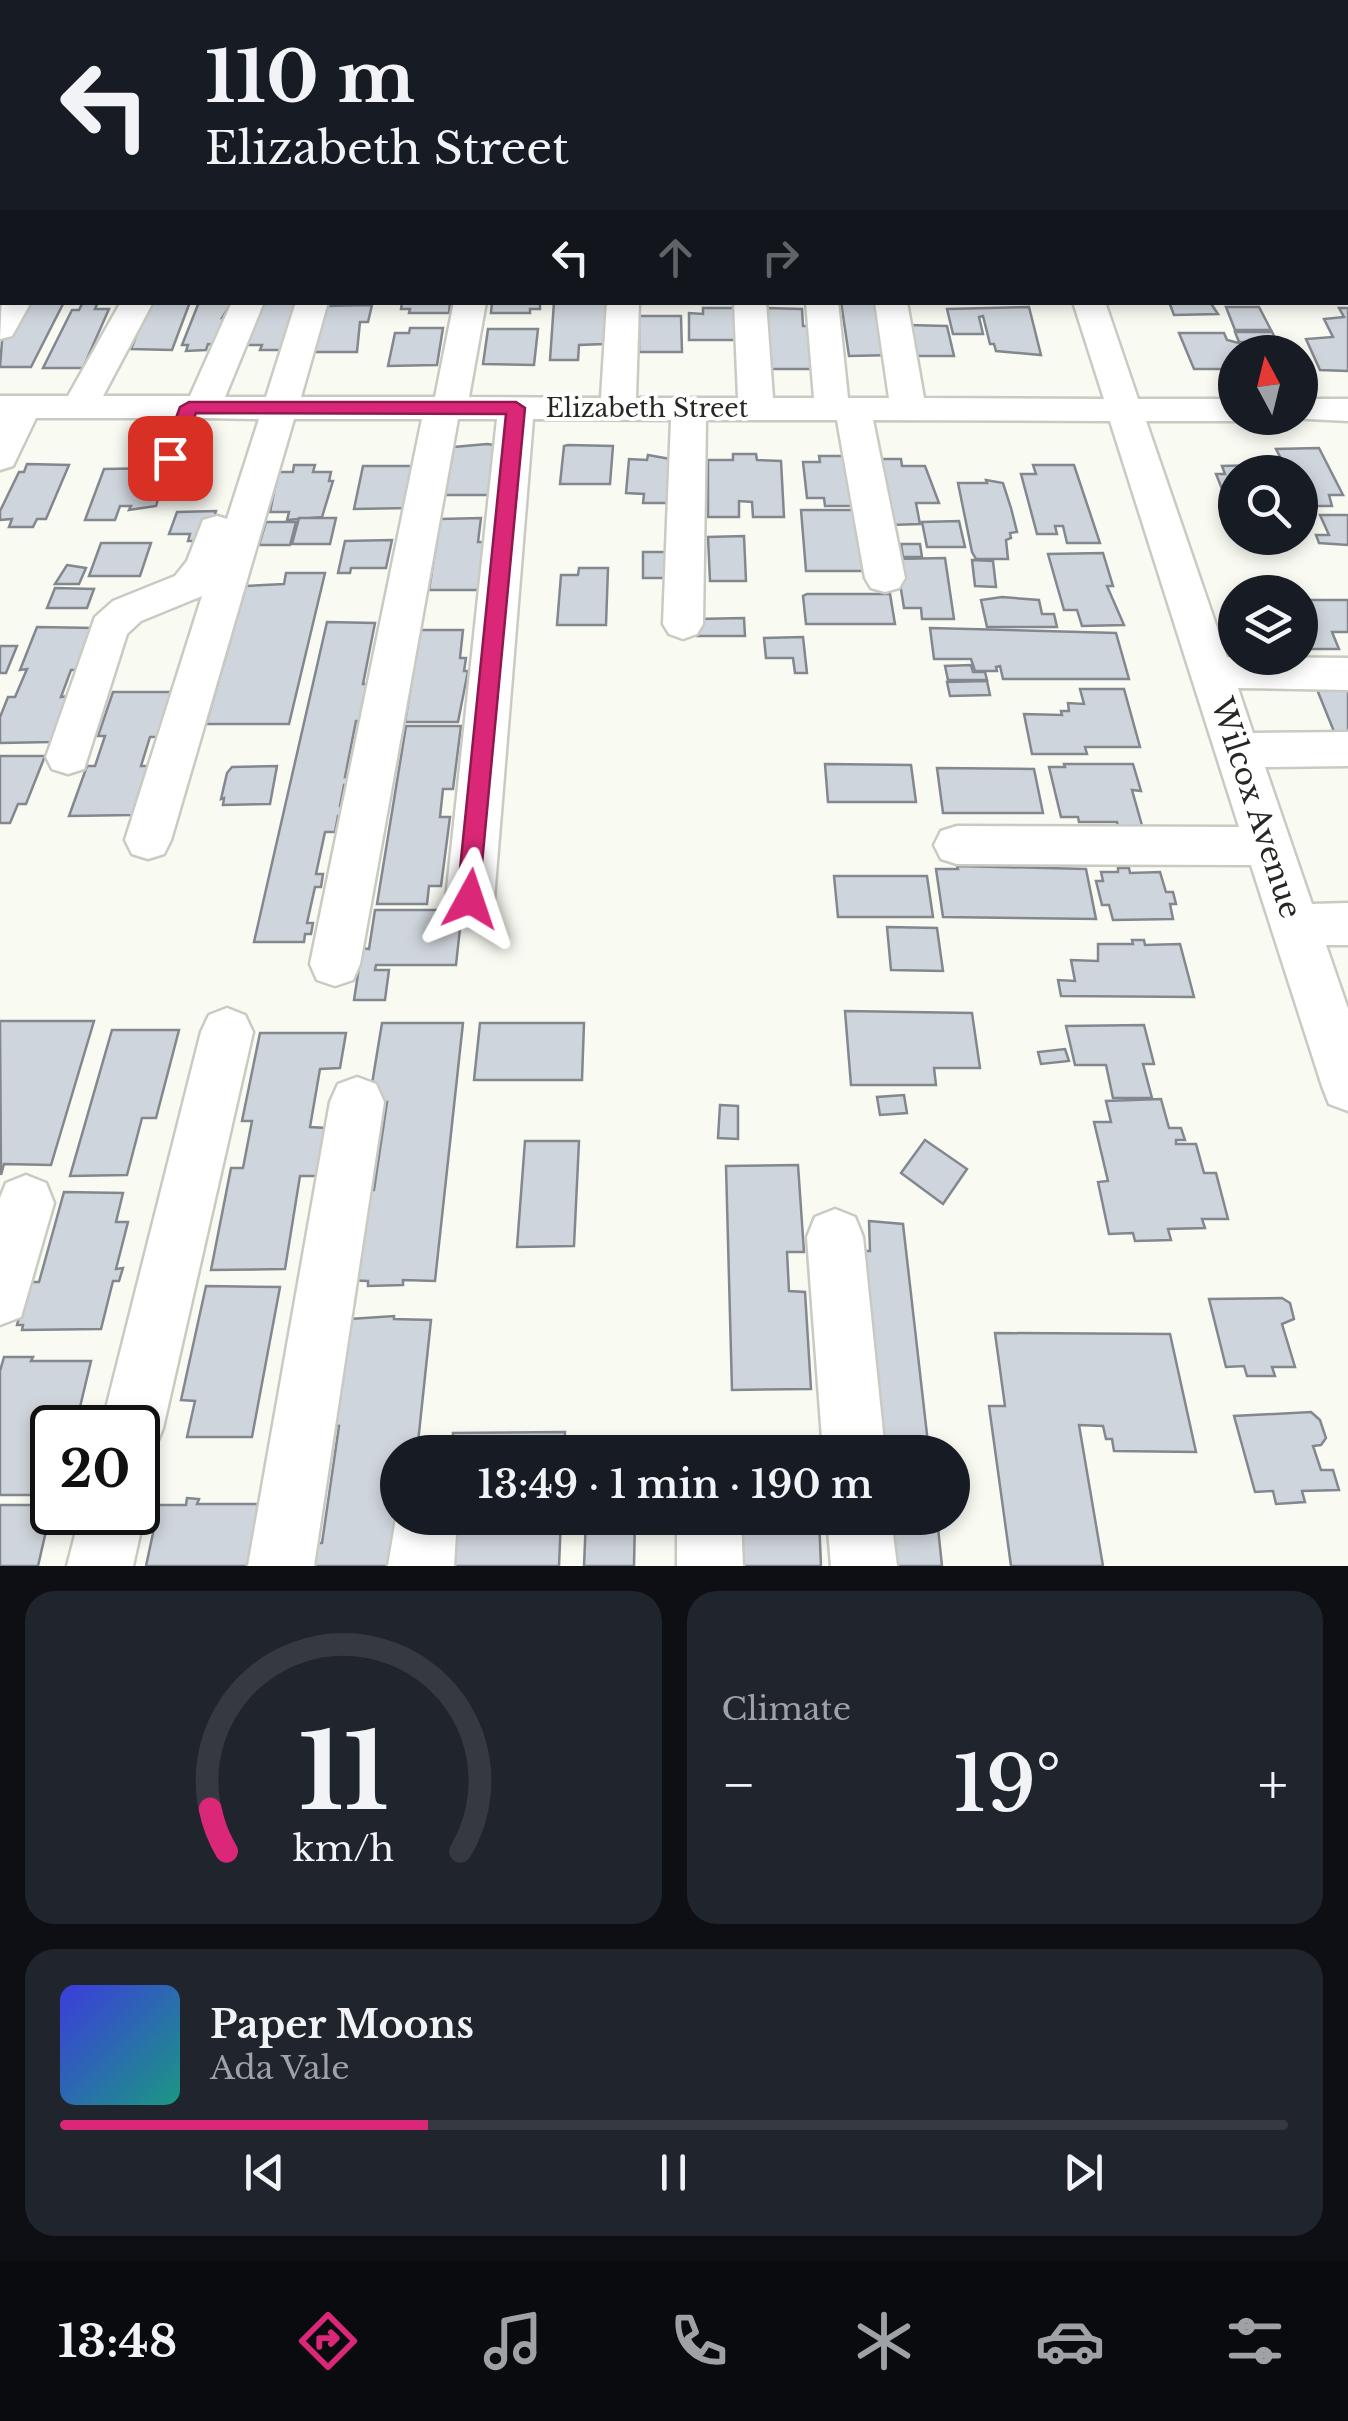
<!DOCTYPE html>
<meta charset="utf-8">
<style>
body{margin:0;font-family:"Libre Baskerville",serif;background:#20242c;color:#f1f3f6;height:100vh;display:flex;flex-direction:column;font-size:38px;white-space:nowrap}
*{box-sizing:border-box;margin:0}
p{font-size:32px;color:#9ea1a6}
.icon{flex:none;width:55px;height:55px;fill:none;stroke:currentColor;stroke-width:2;stroke-linecap:round;stroke-linejoin:round}
.map{position:relative;height:1566px;overflow:hidden}
.panel{display:flex;flex-direction:column;gap:25px;padding:25px;background:#0d0f14;flex:1}
.panel>*{flex:none}
.banner{position:absolute;left:0px;top:0px;width:1350px;height:305px;box-shadow:0 5px 15px #0003;background:#171b24;color:#f1f3f6;overflow:hidden}
.needle{width:65px;rotate:353deg}
.fabs{position:absolute;left:1218px;top:335px;display:grid;gap:20px}
.fabs a{display:grid;place-items:center;width:100px;height:100px;border-radius:50%;background:#171b24;box-shadow:0 5px 15px #0003;font-size:50px}
.speed{position:absolute;left:30px;top:1405px;display:flex;gap:20px;font-size:50px;font-weight:700;text-align:center}
.speed>*{display:grid;place-content:center;width:130px;height:130px;border-radius:50%;background:#171b24;box-shadow:0 5px 15px #0003;line-height:1}
.speed .limit{border:5px solid #111;border-radius:15px;background:#fff;color:#111}
.pin{position:absolute;display:grid;place-items:center;width:85px;height:85px;color:#fff;margin:-42px;border-radius:20px;box-shadow:0 5px 15px #0006}
.me{position:absolute;width:110px;margin:-55px;rotate:5deg;stroke-linejoin:round;filter:drop-shadow(0 0 8px #0008)}
.turn{display:flex;align-items:center;gap:35px;height:210px;padding:0 40px;font-size:45px}
.turn .icon{width:130px;height:130px;stroke-width:2.5}
.turn b{display:block;font-size:70px;line-height:85px}
.lanes{display:flex;align-items:center;height:95px;padding:0 40px;background:#0003;justify-content:center;gap:50px;direction:ltr}
.lanes .off{opacity:.35}
.big{font-size:75px;font-weight:600;line-height:1.1}
.panel .card{flex:1;display:flex;flex-direction:column;justify-content:center;gap:15px;min-width:0;padding:0 35px;border-radius:30px;background:#20242c}
.panel .dial{align-items:center;gap:0}
.dial svg{height:260px;overflow:visible;fill:none;stroke:#363941;stroke-width:7;stroke-linecap:round;text-anchor:middle}
.dial text{fill:#f1f3f6;stroke:none}
.song{display:flex;align-items:center;gap:30px}
.cover{width:120px;height:120px;border-radius:15px;background:linear-gradient(135deg,hsl(240 70% 55%),hsl(170 70% 35%))}
.played{height:10px;border-radius:5px;background:linear-gradient(90deg,#db2777 30%,#363941 30%)}
.keys{display:flex;justify-content:space-around;direction:ltr}
.heat{display:flex;justify-content:space-between;align-items:center;font-size:55px;direction:ltr}
.panel .tiles{flex:1;display:grid;gap:25px;grid-template-columns:1fr 1fr}
.card:last-child{grid-column:span 2}
.trip{position:absolute;left:380px;top:1435px;width:590px;height:100px;border-radius:50px;background:#171b24;box-shadow:0 5px 15px #0003;font-weight:600;line-height:100px;text-align:center}
.tabs{display:flex;height:160px;justify-content:space-around;align-items:center;background:#090b0e;color:#9ea1a6}
.tabs .icon{width:70px;height:70px}
.tabs .active{color:#db2777}
.tabs b{font-size:45px;color:#f1f3f6}
.map>svg:first-child{display:block}
.building{fill:#cfd5dc;stroke:#82888e;stroke-width:2.5}
.lines{fill:none;stroke-linecap:round;stroke-linejoin:round}
.minor-casing{stroke:#c9cbc2;stroke-width:5}
.minor{fill:#fff;fill-rule:evenodd}
.route{fill:#db2777;stroke:#8e194d;stroke-width:2.5}
.labels{text-anchor:middle;stroke-width:8;stroke-linejoin:round;paint-order:stroke}
.far-street-label{font-size:25px;fill:#272724;stroke:#fff}
.street-label{font-size:30px;fill:#272724;stroke:#fff}
</style>
<div class="map">
<svg width="1348" height="1566" viewBox="0 0 1348 1566">
<rect width="100%" height="100%" fill="#f9faf2"/>
<g class="building">
<path d="M1079,0H1217L1219,2H1080Z"/>
<path d="M23,302H64L31,367H0L2,341Z"/>
<path d="M83,302H98L95,309H109L83,368H43L72,310H79Z"/>
<path d="M158,302H190L172,350L131,349L149,304Z"/>
<path d="M199,302H232L222,318H230L221,345L208,344L206,350L186,351L188,345H182Z"/>
<path d="M259,302H303L288,350H260L262,345H247Z"/>
<path d="M402,302H450L449,313H409L410,309H401Z"/>
<path d="M492,302H540V309H530V313H491Z"/>
<path d="M554,302H606L608,340H604V344L579,345L578,360H550Z"/>
<path d="M1169,302H1210L1218,314L1174,315Z"/>
<path d="M876,303L895,355L849,356L841,302Z"/>
<path d="M372,305L368,322H360L357,352H314L323,306Z"/>
<path d="M1029,307L1041,355L996,351L994,344H990L983,316L979,317L983,334H953L947,309Z"/>
<path d="M1226,307H1259L1271,330H1235Z"/>
<path d="M703,308H736L744,340H689V313L703,314Z"/>
<path d="M766,308L802,309L803,326H810L814,369H769Z"/>
<path d="M1339,308H1348V371L1320,370L1306,339L1333,337L1324,319L1344,317Z"/>
<path d="M639,316H681L682,352H639Z"/>
<path d="M907,325L947,326L954,356H913Z"/>
<path d="M410,328H443L437,365L388,366L395,333H409Z"/>
<path d="M488,329H538L534,365L483,364Z"/>
<path d="M1235,332H1272L1282,351H1258L1253,342H1239Z"/>
<path d="M1179,333H1224L1227,340L1243,344L1247,352H1235V369H1194Z"/>
<path d="M487,444L495,445L491,495H445L454,447Z"/>
<path d="M568,445L613,446L610,484H560L564,446Z"/>
<path d="M1319,448L1343,495H1329L1332,506H1308L1300,499V472H1288L1276,449Z"/>
<path d="M733,454H756L757,460L781,461L784,517H753L752,502L739,501V517H708V460H733Z"/>
<path d="M648,455L676,460L668,503H643L644,494L626,493L629,459L647,460Z"/>
<path d="M819,456H850L857,506H825L824,498H807L803,462H820Z"/>
<path d="M878,459H901L902,466H925L939,503H916L920,524L890,525Z"/>
<path d="M27,464L69,465L46,519H37L33,527H9L12,519L0,520V511L19,472H24Z"/>
<path d="M294,465H315L313,472H331L329,481H333L322,517L287,520L289,512H270L278,472H293Z"/>
<path d="M1033,465H1074L1100,543H1067L1063,526H1055L1057,534H1037L1021,474H1036Z"/>
<path d="M1261,465L1264,472H1235V521L1216,474H1225L1222,466Z"/>
<path d="M363,466H417L409,508L354,509Z"/>
<path d="M162,468L156,486H162L156,506L129,510L131,506H120L115,520H85L104,469Z"/>
<path d="M986,480L1003,483L1011,508L1017,532L1010,533L1011,538L1006,540L1008,559H976L972,552L958,483H987Z"/>
<path d="M801,510H855L873,571H806Z"/>
<path d="M216,511L207,541H188L190,534H169L177,512Z"/>
<path d="M1320,515H1348V545L1319,543L1316,535H1329Z"/>
<path d="M299,518H336L330,544H292Z"/>
<path d="M481,518L478,542H486L480,590H429L440,519Z"/>
<path d="M959,521L965,547H927L922,522Z"/>
<path d="M266,522H296L290,545H259Z"/>
<path d="M744,536L746,581H710L708,537Z"/>
<path d="M392,540L386,568H351L350,573H338L345,541Z"/>
<path d="M101,543H151L140,576H89Z"/>
<path d="M901,544H920L922,557H903Z"/>
<rect x="643" y="552" width="29" height="26"/>
<path d="M1103,553L1113,586H1107L1124,625L1082,626L1077,610H1064L1048,554Z"/>
<path d="M945,558L954,619H922L921,608H904L896,559Z"/>
<path d="M972,560L993,561L996,587L975,586Z"/>
<path d="M67,565L86,568L79,584H55Z"/>
<path d="M579,568H608L606,625H557L561,575H578Z"/>
<path d="M286,573H325L289,724H206L246,586L284,584Z"/>
<path d="M55,588L94,589L87,608H47Z"/>
<path d="M890,594L895,624H806L803,596L807,594Z"/>
<path d="M1002,597L1039,600L1042,614H1054L1057,627H987L981,600Z"/>
<path d="M1300,600H1348V632H1332L1339,649H1300Z"/>
<path d="M744,618L745,636H697V619Z"/>
<path d="M327,622L375,623L363,684H367L359,721H356L345,777L349,776L347,785H344L340,806H344L342,816H338L335,832H325L316,874H323L321,887H315L307,923H313L311,934H305L304,942H254Z"/>
<path d="M37,627L95,628L80,670H71L61,697L68,696L51,742L0,743V717L8,697H15L27,669L20,670Z"/>
<path d="M930,628L1116,633L1129,679H1003L1000,666L996,667L997,671H975L971,659H934Z"/>
<path d="M420,630H463L460,658H466L464,671H468L458,722H405Z"/>
<path d="M803,637L807,673H795L793,658H766L764,638Z"/>
<path d="M0,646H17L6,673H0Z"/>
<path d="M971,665L973,672H985L987,680H948L945,666Z"/>
<path d="M987,681L990,695L950,696L947,682Z"/>
<path d="M1348,683V734H1335L1316,687Z"/>
<path d="M1080,689H1124L1140,747H1085L1087,754H1032L1024,714L1062,715L1061,711H1069L1068,703L1084,704Z"/>
<path d="M113,692H173L158,737H150L141,766H149L133,815L69,816L87,766H95L105,736H98Z"/>
<path d="M406,726H461L453,789H443L440,817H450L441,886H429L427,904H377Z"/>
<path d="M0,756H45L26,804H18L10,823H0Z"/>
<path d="M825,764L911,765L916,802H828Z"/>
<path d="M1064,764H1133L1141,791L1132,790L1145,836H1120L1117,822H1079L1078,817H1061L1049,767H1065Z"/>
<path d="M277,766L270,804L223,805L224,798L221,799L227,773L232,767Z"/>
<path d="M937,768L1034,769L1043,813H943Z"/>
<path d="M957,866L1086,869L1096,919L943,917L936,869H958Z"/>
<path d="M1118,868H1129L1130,873L1160,872L1166,892H1173L1176,904H1170L1173,919L1113,920L1109,905H1102L1096,881H1103L1101,872H1118Z"/>
<path d="M834,876H927L933,917H838Z"/>
<path d="M375,910H462L456,965H376L375,970H389L385,1000H354L362,948L369,949Z"/>
<path d="M887,927L937,928L943,971L891,970Z"/>
<path d="M1132,940H1144L1145,945L1180,944L1194,997L1061,996L1058,980L1075,981L1071,960L1098,961V944H1133Z"/>
<path d="M845,1011L972,1013L980,1068H934L936,1085H851Z"/>
<path d="M0,1021H94L51,1165L4,1164L1,1175Z"/>
<path d="M382,1023H463L435,1281L403,1280V1285L368,1286V1281L341,1280L356,1189L374,1190L387,1102H369Z"/>
<path d="M480,1023H584L582,1080H474Z"/>
<path d="M1144,1025L1154,1064H1143L1152,1098H1113L1106,1065H1075L1066,1026Z"/>
<path d="M112,1030H179L156,1118H142L127,1175L70,1176Z"/>
<path d="M260,1033H346L340,1068L320,1069L310,1127L327,1128L320,1176H300L285,1269L211,1270L231,1168H243L252,1121H242Z"/>
<path d="M1065,1049L1069,1061L1041,1064L1038,1052Z"/>
<path d="M904,1095L907,1113L880,1115L877,1097Z"/>
<path d="M1161,1099L1169,1128H1181L1185,1140H1176V1144H1196L1204,1173H1216L1228,1219H1202L1205,1228L1168,1229L1171,1240L1135,1241L1133,1233L1109,1234L1098,1182L1108,1181L1094,1122H1111L1106,1101Z"/>
<path d="M720,1105L738,1106V1139L718,1138Z"/>
<path d="M925,1140L967,1169L943,1204L901,1173Z"/>
<path d="M525,1141H579L574,1246L517,1247Z"/>
<path d="M798,1165L804,1252H787L789,1291L805,1292L811,1389L732,1390L726,1166Z"/>
<path d="M64,1192L123,1193L116,1222H128L116,1269L123,1268L119,1281H113L101,1329L22,1330L23,1325H17L29,1282H39Z"/>
<path d="M869,1221L903,1224L929,1452H873L855,1251H870Z"/>
<path d="M206,1286L280,1287L252,1437H187L195,1401L181,1400Z"/>
<path d="M1282,1298L1290,1303L1294,1319L1282,1324L1295,1367H1272L1275,1376H1247L1244,1366L1226,1367L1209,1299Z"/>
<path d="M394,1316V1319L431,1320L417,1452H398V1518H409L404,1566H296L300,1543H322L339,1426L319,1425L335,1320Z"/>
<path d="M995,1333L1170,1334L1196,1452L1114,1451L1112,1439H1106L1103,1426L1079,1425L1103,1566H1011L989,1406H1005Z"/>
<path d="M4,1357H33L31,1361H91L75,1428H52V1495H0V1371Z"/>
<path d="M1311,1412L1320,1420L1326,1438L1321,1445L1313,1446L1321,1470H1333L1339,1490L1302,1491L1305,1502L1276,1504L1273,1491L1255,1492L1234,1416Z"/>
<path d="M565,1432L564,1452H451L453,1433Z"/>
<path d="M589,1440H654L653,1452H588Z"/>
<path d="M187,1498L199,1499L197,1504H258L248,1566H146L159,1505H186Z"/>
<path d="M0,1505H52L38,1566H0Z"/>
<path d="M450,1518H561L559,1566H446Z"/>
<path d="M586,1518H635L634,1566H584Z"/>
<path d="M733,1518H819L821,1566H734Z"/>
<path d="M879,1518H937L942,1566H883Z"/>
</g>
<g class="lines">
<g class="minor-casing">
<g id="minor">
<path d="M284,0H309L310,2H286Z"/>
<rect x="502" y="0" width="24" height="2"/>
<rect x="576" y="0" width="24" height="2"/>
<rect x="681" y="0" width="24" height="2"/>
<path d="M977,0H1001L1002,2H978Z"/>
<rect x="1237" y="0" width="24" height="2"/>
<path d="M2,297V302H31L12,336L0,339Z"/>
<path d="M121,302H153L103,396H190L232,302H264L225,397H266L296,302H328L301,397H435L454,302H486L469,397L601,398L607,302H639L636,398H738L734,302H766L773,398H814L806,302H838L848,398H889L875,302H907L924,398L1104,399L1073,302H1105L1138,399H1235V418H1248L1235,421H1146L1227,657L1348,658V690L1238,688L1253,733L1348,732V766L1265,767L1312,904L1348,903V945H1326L1348,1009V1111L1329,1104L1322,1086L1251,865L957,864L941,859L934,845L941,831L957,826L1239,827L1110,421L873,420L905,578L899,588L885,592L871,588L865,578L837,420H706L703,624L697,634L683,639L669,634L663,624L671,420L533,419L494,899L487,913L470,919L453,913L446,899L497,419H458L360,964L353,980L335,986L317,980L310,964L422,419H294L171,840L164,854L148,859L132,854L125,840L202,596L141,621L127,634L84,769L68,774L52,769L46,757L95,617L113,601L175,576L187,561L203,520L217,516L227,519L259,419L202,418L183,466L170,470L157,466L152,458L167,418H36L13,466L0,470V396H68Z"/>
<path d="M1300,399H1348V421L1288,418H1300Z"/>
<path d="M227,1008L245,1015L253,1032L163,1428L154,1450L138,1457V1428H101L201,1032L209,1015Z"/>
<path d="M357,1077L376,1084L384,1102L314,1566H248L330,1102L338,1084Z"/>
<path d="M26,1175L46,1183L54,1203L21,1317L0,1325V1198L6,1183Z"/>
<path d="M835,1209L855,1217L863,1237L885,1452H823L807,1237L815,1217Z"/>
<path d="M138,1494L145,1512L133,1566H67L81,1512H138Z"/>
<path d="M398,1507V1518H457L454,1566H388Z"/>
<path d="M677,1518H741L743,1566H677Z"/>
<path d="M827,1518H891L897,1566H831Z"/>
</g>
</g>
<use href="#minor" class="minor"/>
</g>
<path class="route" d="M189,402H516L525,408L478,906L470,909L461,906L457,899L506,414L196,413L176,462H163L161,458L180,407Z"/>
<g class="labels">
<g class="far-street-label">
<text x="647" y="417">Elizabeth Street</text>
</g>
<g class="street-label">
<text transform="translate(1256 808) rotate(72)" y="10">Wilcox Avenue</text>
</g>
</g>
</svg>
<div class="fabs">
<a><svg class="needle" viewBox="-14 -14 28 28"><path d="M0-13l5 13h-10z" fill="#e53935"/><path d="M0 13l5-13h-10z" fill="#9ea1a6"/></svg></a>
<a><svg class="icon" aria-label="search" viewBox="0 0 24 24"><circle cx="10" cy="10" r="6"/><path d="M15 15l6 6"/></svg></a>
<a><svg class="icon" aria-label="layers" viewBox="0 0 24 24"><path d="M12 4l9 5-9 5-9-5zM3 14l9 5 9-5"/></svg></a>
</div>
<div class="speed"><div class="limit">20</div></div>
<div class="pin" style="left:170px;top:458px;background:#d93025"><svg class="icon" aria-label="arrive" viewBox="0 0 24 24"><path d="M6 21V4h12l-3 4 3 4H6"/></svg></div>
<svg class="me" style="left:470px;top:899px" viewBox="-20 -20 40 40"><path d="M0-17L14 15 0 8-14 15z" fill="#db2777" stroke="#fff" stroke-width="4"/></svg>
<div class="trip">13:49 · 1 min · 190 m</div>
<div class="banner">
<div class="turn"><svg class="icon" aria-label="left" viewBox="0 0 24 24"><path d="M17 20v-9H6M10 6l-5 5 5 5"/></svg><div><b>110 m</b>Elizabeth Street</div></div>
<div class="lanes"><svg class="icon" aria-label="left" viewBox="0 0 24 24"><path d="M17 20v-9H6M10 6l-5 5 5 5"/></svg><svg class="icon off" aria-label="ahead" viewBox="0 0 24 24"><path d="M12 20V5M6 11l6-6 6 6"/></svg><svg class="icon off" aria-label="right" viewBox="0 0 24 24"><path d="M7 20v-9h11M14 6l5 5-5 5"/></svg></div>
</div>
</div>
<section class="panel">
<div class="tiles">
<div class="card dial"><svg viewBox="0 0 100 80">
<path d="M14 69A42 42 0 1 1 86 69"/>
<path d="M14 69A42 42 0 0 1 9 56" stroke="#db2777"/>
<text x="50" y="56" font-size="32" font-weight="700">11</text>
<text x="50" y="72" font-size="11">km/h</text>
</svg></div>
<div class="card"><p>Climate</p>
<div class="heat"><a>−</a><b class="big">19°</b><a>+</a></div>
</div>
<div class="card">
<div class="song"><i class="cover"></i><div><b>Paper Moons</b><p>Ada Vale</p></div></div>
<div class="played"></div>
<div class="keys"><svg class="icon" aria-label="previous" viewBox="0 0 24 24"><path d="M18 5L8 12l10 7zM5 5v14"/></svg><svg class="icon" aria-label="pause" viewBox="0 0 24 24"><path d="M8 5v14M16 5v14"/></svg><svg class="icon" aria-label="next" viewBox="0 0 24 24"><path d="M6 5l10 7-10 7zM19 5v14"/></svg></div>
</div>
</div>
</section>
<nav class="tabs">
<b>13:48</b>
<svg class="icon active" aria-label="directions" viewBox="0 0 24 24"><path d="M12 3l9 9-9 9-9-9zM9 14v-3h6M13 9l2 2-2 2"/></svg>
<svg class="icon" aria-label="music" viewBox="0 0 24 24"><path d="M9 18V5l10-2v13"/><circle cx="6" cy="18" r="3"/><circle cx="16" cy="16" r="3"/></svg>
<svg class="icon" aria-label="phone" viewBox="0 0 24 24"><path d="M5 4h4l2 5-3 2q2 4 5 5l2-3 5 2v4C11 20 4 13 5 4z"/></svg>
<svg class="icon" aria-label="climate" viewBox="0 0 24 24"><path d="M12 3v18M4 7l16 10M4 17L20 7"/></svg>
<svg class="icon" aria-label="car" viewBox="0 0 24 24"><path d="M5 17H2v-5l4-1 3-4h7l3 4 3 1v5h-3M9 17h6M6 11h13"/><circle cx="7" cy="17" r="2"/><circle cx="17" cy="17" r="2"/></svg>
<svg class="icon" aria-label="filters" viewBox="0 0 24 24"><path d="M4 7h16M4 17h16"/><circle cx="9" cy="7" r="2"/><circle cx="15" cy="17" r="2"/></svg>
</nav>
